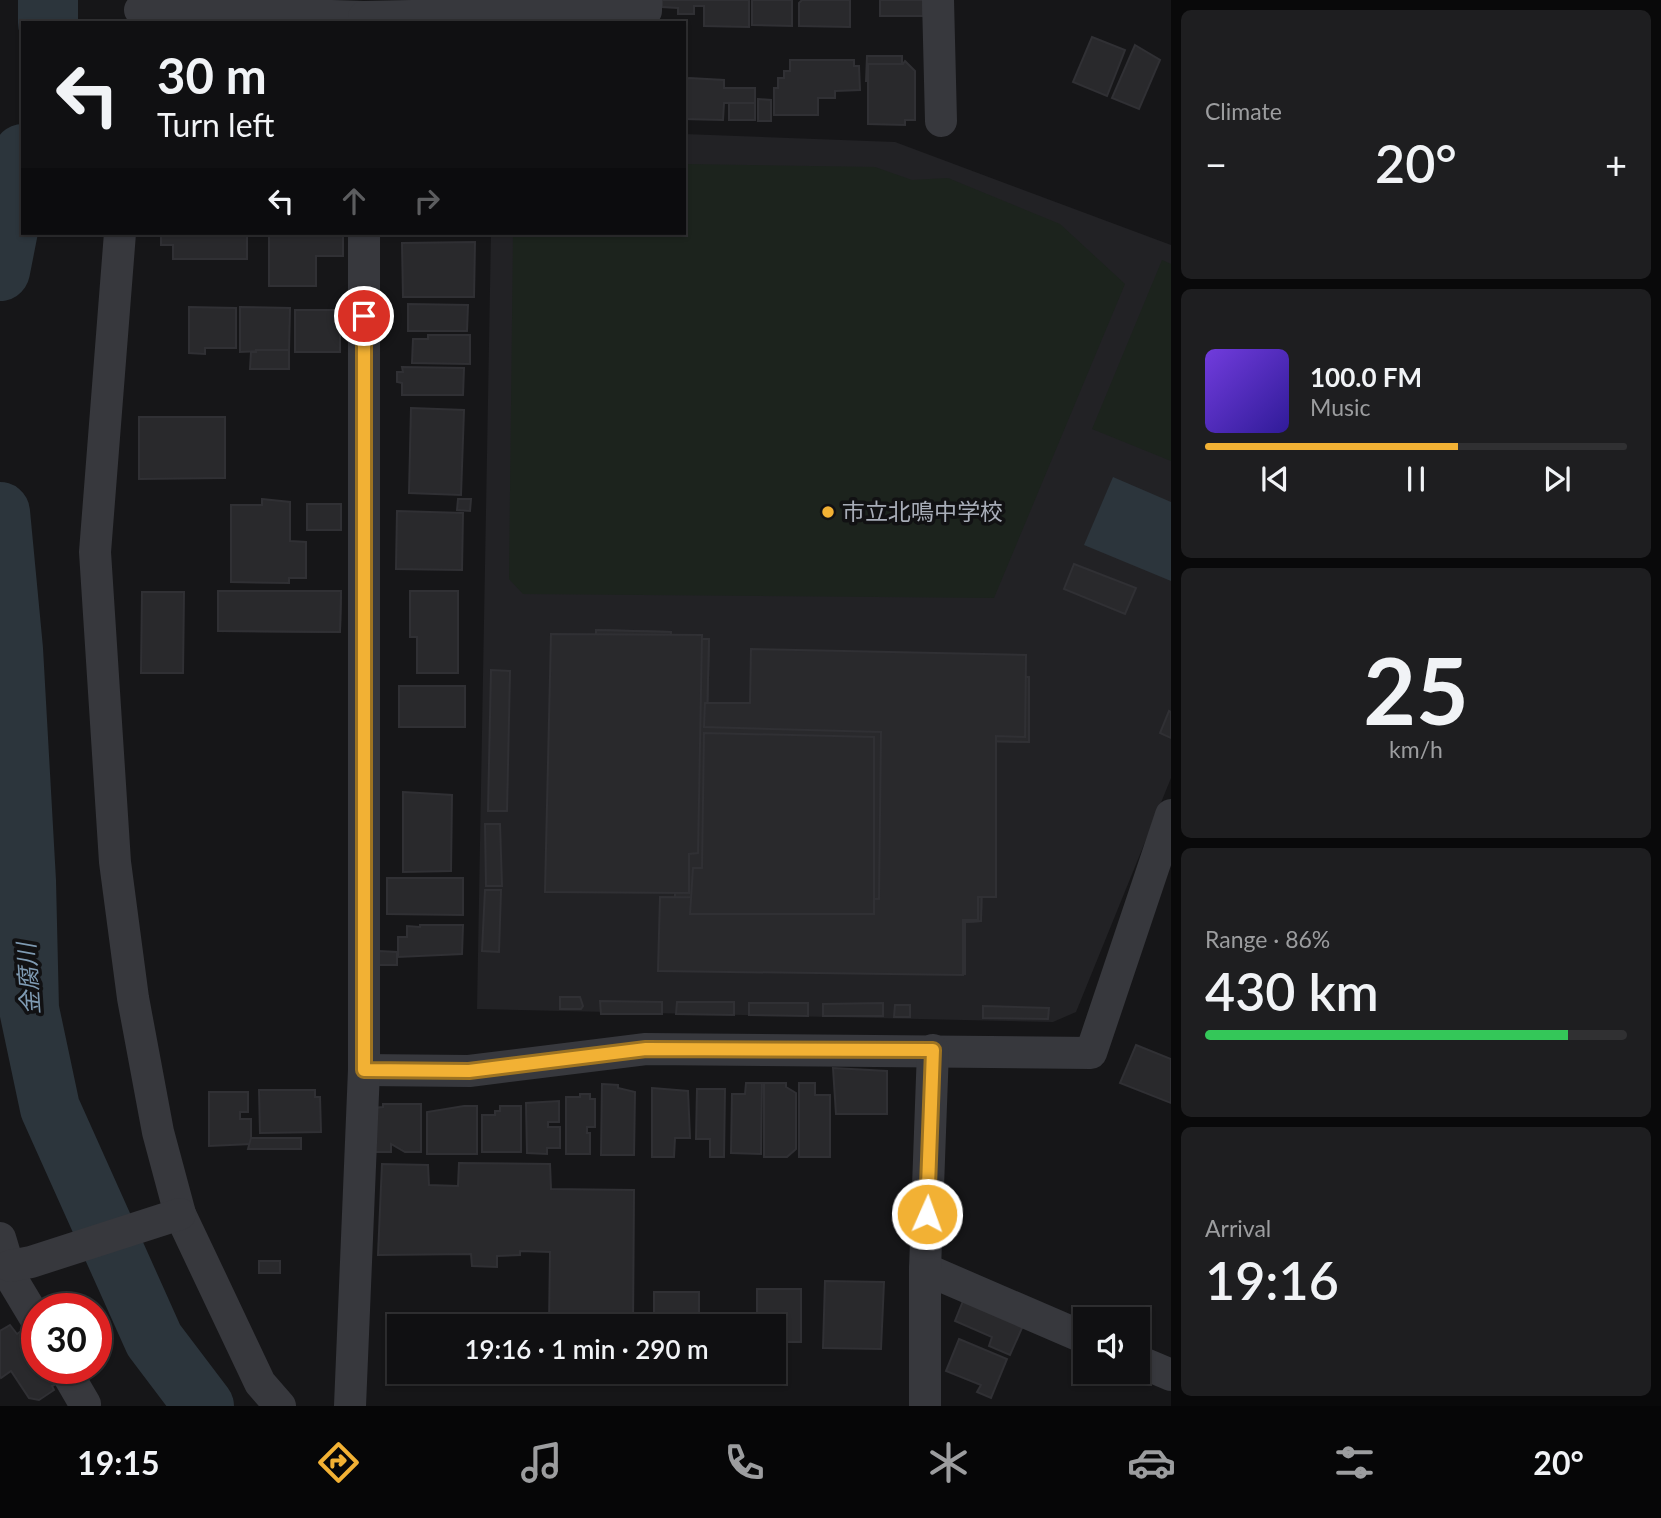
<!DOCTYPE html>
<meta charset="utf-8">
<style>
body{margin:0;font-family:Lato,"Noto Sans JP",sans-serif;background:#1e1e20;color:#f1f3f6;height:100vh;display:flex;flex-direction:column;font-size:26px;white-space:nowrap}
*{box-sizing:border-box;margin:0}
p{font-size:23px;color:#9c9d9f}
.icon{flex:none;width:38px;height:38px;fill:none;stroke:currentColor;stroke-width:2;stroke-linecap:round;stroke-linejoin:round}
.map{position:relative;flex:1;overflow:hidden}
.panel{display:flex;flex-direction:column;gap:10px;padding:10px;background:#09090a;width:490px}
.panel>*{flex:none}
.hud{position:absolute;left:21px;top:21px;width:665px;height:214px;border-radius:0px;box-shadow:0 2px 5px #0004,0 0 0 2px #303032;background:#101012;color:#f1f3f6;overflow:hidden}
.controls{position:absolute;left:1073px;top:1307px;display:grid;gap:14px}
.controls a{display:grid;place-items:center;width:77px;height:77px;border-radius:0px;background:#101012;box-shadow:0 2px 5px #0004,0 0 0 2px #303032;font-size:35px}
.speed{position:absolute;left:21px;top:1293px;display:flex;gap:14px;font-size:35px;font-weight:700;text-align:center}
.speed>*{display:grid;place-content:center;width:91px;height:91px;border-radius:50%;background:#101012;box-shadow:0 2px 5px #0004,0 0 0 2px #303032;line-height:1}
.speed .limit{border:10px solid #d22;background:#fff;color:#111}
.pin{position:absolute;display:grid;place-items:center;width:60px;height:60px;color:#fff;margin:-30px;border:4px solid #fff;border-radius:50%;box-shadow:0 2px 7px #0007}
.me{position:absolute;width:77px;margin:-38px;rotate:2deg;stroke-linejoin:round;filter:drop-shadow(0 0 5px #0008)}
.turn{display:flex;align-items:center;gap:24px;height:147px;padding:0 21px;font-size:32px}
.turn .icon{width:91px;height:91px;stroke-width:2.5}
.turn b{display:block;font-size:49px;line-height:60px}
.lanes{display:flex;align-items:center;height:66px;padding:0 21px;background:#0003;justify-content:center;gap:35px;direction:ltr}
.lanes .off{opacity:.35}
.big{font-size:52px;font-weight:600;line-height:1.1}
.panel .tile{flex:1;display:flex;flex-direction:column;justify-content:center;gap:10px;min-width:0;padding:0 24px;border-radius:10px;background:#1e1e20}
.panel .dial{align-items:center;gap:0}
.dial b{font-size:91px;line-height:1}
.song{display:flex;align-items:center;gap:21px}
.cover{width:84px;height:84px;border-radius:10px;background:linear-gradient(135deg,hsl(260 70% 55%),hsl(250 70% 35%))}
.played{height:7px;border-radius:4px;background:linear-gradient(90deg,#f2b134 60%,#303032 60%)}
.keys{display:flex;justify-content:space-around;direction:ltr}
.heat{display:flex;justify-content:space-between;align-items:center;font-size:38px;direction:ltr}
.charge{height:10px;border-radius:5px;background:linear-gradient(90deg,#34c759 86%,#303032 0)}
.trip{position:absolute;left:387px;top:1314px;width:399px;height:70px;border-radius:0px;background:#101012;box-shadow:0 2px 5px #0004,0 0 0 2px #303032;font-weight:600;line-height:70px;text-align:center}
.tabs{display:flex;height:112px;justify-content:space-around;align-items:center;background:#060607;color:#9c9d9f}
.tabs .icon{width:49px;height:49px}
.tabs .current{color:#f2b134}
.tabs b{font-size:32px;color:#f1f3f6}
main{display:flex;flex:1;min-height:0}
.map>svg:first-child{display:block}
.built{fill:#222225}
.green{fill:#1c231d}
.water{fill:#2c353c}
.lines{fill:none;stroke-linecap:round;stroke-linejoin:round}
.river{stroke:#2c353c;stroke-width:60}
.building{fill:#29292c;stroke:#303034;stroke-width:2;fill-rule:evenodd}
.minor{stroke:#37383d;stroke-width:32}
.route-casing{stroke:#9d7322;stroke-width:18}
.route{stroke:#f2b134;stroke-width:12}
.poi-dot{fill:#f2b134;stroke:#111113;stroke-width:2.5}
.labels{text-anchor:middle;stroke-width:7;stroke-linejoin:round;paint-order:stroke}
.poi-label{font-size:23px;fill:#a8adb8;stroke:#111113;text-anchor:start}
.water-label{font-size:24px;font-style:italic;fill:#7f9bb3;stroke:#111113}
</style>
<main>
<div class="map">
<svg width="1171" height="1406" viewBox="0 0 1171 1406">
<rect width="100%" height="100%" fill="#161618"/>
<path class="built" d="M684,134L895,142L1171,245V778L1076,1012L1053,1022L477,1009L491,233H684Z"/>
<g class="green">
<path d="M684,164L875,167L912,180L948,178L1060,224L1125,284L994,598L523,594L509,579L513,233H684Z"/>
<path d="M1162,260L1171,264V461L1092,429Z"/>
</g>
<path class="water" d="M1113,477L1171,502V581L1084,545Z"/>
<g class="lines">
<g class="river">
<path d="M48,23V0"/>
<path d="M0,271L23,154"/>
<path d="M0,512L13,649L26,881L29,1009L50,1108L154,1340L204,1406"/>
</g>
</g>
<g class="building">
<path d="M662,0H749V27L704,26V6H694V14H678V8L662,7Z"/>
<path d="M752,0H792V26L752,25Z"/>
<path d="M802,0H850V27L799,26V3Z"/>
<rect x="880" y="0" width="43" height="16"/>
<path d="M1092,37L1125,50L1107,96L1073,82Z"/>
<path d="M1135,45L1160,60L1139,109L1112,98Z"/>
<path d="M867,56H902V64H868L866,82Z"/>
<path d="M790,60H854V66H859L860,90L835,91V98H818V115H774V88H778V78H784V71H790Z"/>
<path d="M905,61L915,71V120H905V125L868,124V64H903Z"/>
<path d="M689,78L724,80V88H755V103H724L723,120L684,119V81Z"/>
<path d="M758,99L771,100V121H758Z"/>
<rect x="729" y="103" width="26" height="17"/>
<path d="M161,233H247V259H173V245H161Z"/>
<path d="M269,233H343V256H316V286H269Z"/>
<path d="M475,242L474,297H403L402,243Z"/>
<path d="M408,304L468,305L467,331H408Z"/>
<path d="M189,307L236,308V348H205V354L189,353Z"/>
<path d="M240,307L290,308L289,350L240,352Z"/>
<rect x="295" y="310" width="45" height="42"/>
<path d="M428,335H470V364L412,363L413,339H428Z"/>
<path d="M256,350H289V369H250L251,352H256Z"/>
<path d="M402,367L464,368L463,395H402V383L397,382V372H403Z"/>
<path d="M411,408L464,410L461,495L409,493Z"/>
<path d="M139,417H225V478L139,479Z"/>
<path d="M262,499L290,502V541L306,542V578H289V583L231,582V505H262Z"/>
<path d="M458,499H471L470,511L457,510Z"/>
<rect x="307" y="504" width="34" height="26"/>
<path d="M397,511L463,513L462,570L396,569Z"/>
<path d="M1074,564L1136,588L1125,614L1064,589Z"/>
<path d="M218,591H341L340,632L218,631Z"/>
<path d="M218,591H341L340,632L218,631Z"/>
<path d="M410,591H458V673H417V637H410Z"/>
<path d="M142,592H184L183,673H141Z"/>
<path d="M596,630L671,632L670,639H709L707,719L755,720V671L1029,677V742L985,741L981,921L965,922V974L674,969L675,892L551,890L556,639H596ZM704,733L874,737V914H690L693,868H702Z"/>
<path d="M596,630L671,632L670,639H709L707,719L755,720V671L1029,677V742L985,741L981,921L965,922V974L674,969L675,892L551,890L556,639H596Z"/>
<path d="M551,634L702,635L698,853L689,854V893L545,892Z"/>
<path d="M751,649L1026,655L1025,737L996,736V897H978V920H963V975L658,971L660,897L879,899L881,732L704,727L705,703H750Z"/>
<path d="M491,670L510,671L507,811H488Z"/>
<rect x="399" y="686" width="66" height="41"/>
<path d="M1169,711L1171,712V738L1160,733Z"/>
<path d="M704,733L874,737V914H690L693,868H702Z"/>
<path d="M403,792L452,795L451,871L403,872Z"/>
<path d="M485,824H500L502,886H486Z"/>
<path d="M387,878H463V915L387,914Z"/>
<path d="M485,890H501L499,952L482,951Z"/>
<path d="M420,925H463L462,954L398,957V937H407V926L420,927Z"/>
<path d="M379,951L397,952V965H379Z"/>
<path d="M560,997H580L583,1006L581,1009H560Z"/>
<path d="M600,1001L662,1002V1014H601Z"/>
<path d="M677,1002H734V1015L676,1014Z"/>
<path d="M749,1003H808V1016L749,1015Z"/>
<path d="M883,1003V1016H823V1004Z"/>
<path d="M895,1005H910V1017H894Z"/>
<path d="M983,1006L1049,1008L1048,1019L983,1018Z"/>
<path d="M1136,1045L1171,1059V1103L1120,1083Z"/>
<path d="M833,1068L887,1071V1114H836Z"/>
<path d="M746,1083H762L761,1154L731,1153L732,1094H745Z"/>
<path d="M764,1083H786V1087L796,1093V1149L787,1157H764Z"/>
<path d="M799,1083H815V1095H830V1157H799Z"/>
<path d="M602,1084L618,1085V1088L635,1092L634,1155H601Z"/>
<path d="M652,1088L688,1091L690,1138H675L674,1157H652Z"/>
<path d="M697,1089H725L724,1157H710V1139H696Z"/>
<path d="M259,1090H315V1097H320L321,1132L260,1133Z"/>
<path d="M209,1092H248V1112H240V1119H251V1144L209,1146Z"/>
<path d="M580,1094H590V1099H595V1127H587V1133H590V1154H566V1097H580Z"/>
<path d="M559,1101V1122H548V1127H560V1148H547V1154L527,1153L526,1103Z"/>
<path d="M383,1104H421V1152H405L391,1144V1152H373V1108L383,1107Z"/>
<path d="M464,1106H477V1154H427V1112Z"/>
<path d="M500,1106H521V1152H482V1115H495V1111H500Z"/>
<path d="M251,1138H301V1149H248Z"/>
<path d="M459,1163L550,1164L551,1189L634,1190L633,1326H549L550,1252L520,1251V1255L497,1256V1267L472,1266L471,1254L378,1255L382,1164L428,1165L429,1185L458,1186Z"/>
<rect x="259" y="1261" width="21" height="12"/>
<path d="M825,1281L884,1282L881,1349L823,1348Z"/>
<path d="M757,1289H801V1342H774V1326H705L761,1325V1315H757Z"/>
<path d="M654,1292H699V1319H692V1326H660V1317H654Z"/>
<path d="M965,1296L1025,1321L1010,1355L989,1346L992,1337L955,1321Z"/>
<path d="M10,1325L17,1334L27,1327L37,1343V1368H46L56,1384L52,1386L54,1390L39,1400L29,1398L11,1371L1,1378L0,1376V1331Z"/>
<path d="M959,1339L1007,1359L991,1398L977,1392L981,1385L946,1371Z"/>
</g>
<g class="lines">
<g class="minor">
<path d="M938,0L941,121"/>
<path d="M140,10L364,17"/>
<path d="M364,23V17L646,11V0"/>
<path d="M120,233L95,552L115,862L133,998L158,1132L180,1214L260,1383L280,1406"/>
<path d="M364,1070L469,1071L646,1049L1091,1053L1171,815"/>
<path d="M0,1238L13,1281L37,1321"/>
<path d="M10,1266L31,1262L180,1214"/>
<path d="M925,1269L1085,1338"/>
<path d="M1138,1361L1171,1375"/>
<path d="M64,1368L85,1404"/>
<path d="M350,1406L364,1070V233"/>
<path d="M925,1406V1269L933,1050"/>
</g>
</g>
<g class="lines">
<g class="route-casing">
<path id="route" d="M364,316V1070L469,1071L646,1049L933,1050L927,1214"/>
</g>
<use href="#route" class="route"/>
</g>
<circle class="poi-dot" cx="828" cy="512" r="7"/>
<g class="labels">
<g class="poi-label">
<text x="842" y="520">市立北鳴中学校</text>
</g>
<g class="water-label">
<text transform="translate(29 979) rotate(-94)" y="8">金腐川</text>
</g>
</g>
</svg>
<div class="controls">
<a><svg class="icon" aria-label="sound" viewBox="0 0 24 24"><path d="M4 9h4l5-4v14l-5-4H4zM17 9q2 3 0 6"/></svg></a>
</div>
<div class="speed"><div class="limit">30</div></div>
<div class="pin" style="left:364px;top:316px;background:#d93025"><svg class="icon" aria-label="arrive" viewBox="0 0 24 24"><path d="M6 21V4h12l-3 4 3 4H6"/></svg></div>
<svg class="me" style="left:927px;top:1214px" viewBox="-20 -20 40 40"><circle r="17" fill="#f2b134" stroke="#fff" stroke-width="3"/><path d="M0-11L8 9 0 5-8 9z" fill="#fff"/></svg>
<div class="trip">19:16 · 1 min · 290 m</div>
<div class="hud">
<div class="turn"><svg class="icon" aria-label="left" viewBox="0 0 24 24"><path d="M17 20v-9H6M10 6l-5 5 5 5"/></svg><div><b>30 m</b>Turn left</div></div>
<div class="lanes"><svg class="icon" aria-label="left" viewBox="0 0 24 24"><path d="M17 20v-9H6M10 6l-5 5 5 5"/></svg><svg class="icon off" aria-label="ahead" viewBox="0 0 24 24"><path d="M12 20V5M6 11l6-6 6 6"/></svg><svg class="icon off" aria-label="right" viewBox="0 0 24 24"><path d="M7 20v-9h11M14 6l5 5-5 5"/></svg></div>
</div>
</div>
<section class="panel">
<div class="tile"><p>Climate</p>
<div class="heat"><a>−</a><b class="big">20°</b><a>+</a></div>
</div>
<div class="tile">
<div class="song"><i class="cover"></i><div><b>100.0 FM</b><p>Music</p></div></div>
<div class="played"></div>
<div class="keys"><svg class="icon" aria-label="previous" viewBox="0 0 24 24"><path d="M18 5L8 12l10 7zM5 5v14"/></svg><svg class="icon" aria-label="pause" viewBox="0 0 24 24"><path d="M8 5v14M16 5v14"/></svg><svg class="icon" aria-label="next" viewBox="0 0 24 24"><path d="M6 5l10 7-10 7zM19 5v14"/></svg></div>
</div>
<div class="tile dial"><b>25</b><p>km/h</p></div>
<div class="tile"><p>Range · 86%</p><b class="big">430 km</b><div class="charge"></div></div>
<div class="tile"><p>Arrival</p><b class="big">19:16</b></div>
</section>
</main>
<nav class="tabs">
<b>19:15</b>
<svg class="icon current" aria-label="directions" viewBox="0 0 24 24"><path d="M12 3l9 9-9 9-9-9zM9 14v-3h6M13 9l2 2-2 2"/></svg>
<svg class="icon" aria-label="music" viewBox="0 0 24 24"><path d="M9 18V5l10-2v13"/><circle cx="6" cy="18" r="3"/><circle cx="16" cy="16" r="3"/></svg>
<svg class="icon" aria-label="phone" viewBox="0 0 24 24"><path d="M5 4h4l2 5-3 2q2 4 5 5l2-3 5 2v4C11 20 4 13 5 4z"/></svg>
<svg class="icon" aria-label="climate" viewBox="0 0 24 24"><path d="M12 3v18M4 7l16 10M4 17L20 7"/></svg>
<svg class="icon" aria-label="car" viewBox="0 0 24 24"><path d="M5 17H2v-5l4-1 3-4h7l3 4 3 1v5h-3M9 17h6M6 11h13"/><circle cx="7" cy="17" r="2"/><circle cx="17" cy="17" r="2"/></svg>
<svg class="icon" aria-label="filters" viewBox="0 0 24 24"><path d="M4 7h16M4 17h16"/><circle cx="9" cy="7" r="2"/><circle cx="15" cy="17" r="2"/></svg>
<b>20°</b>
</nav>
